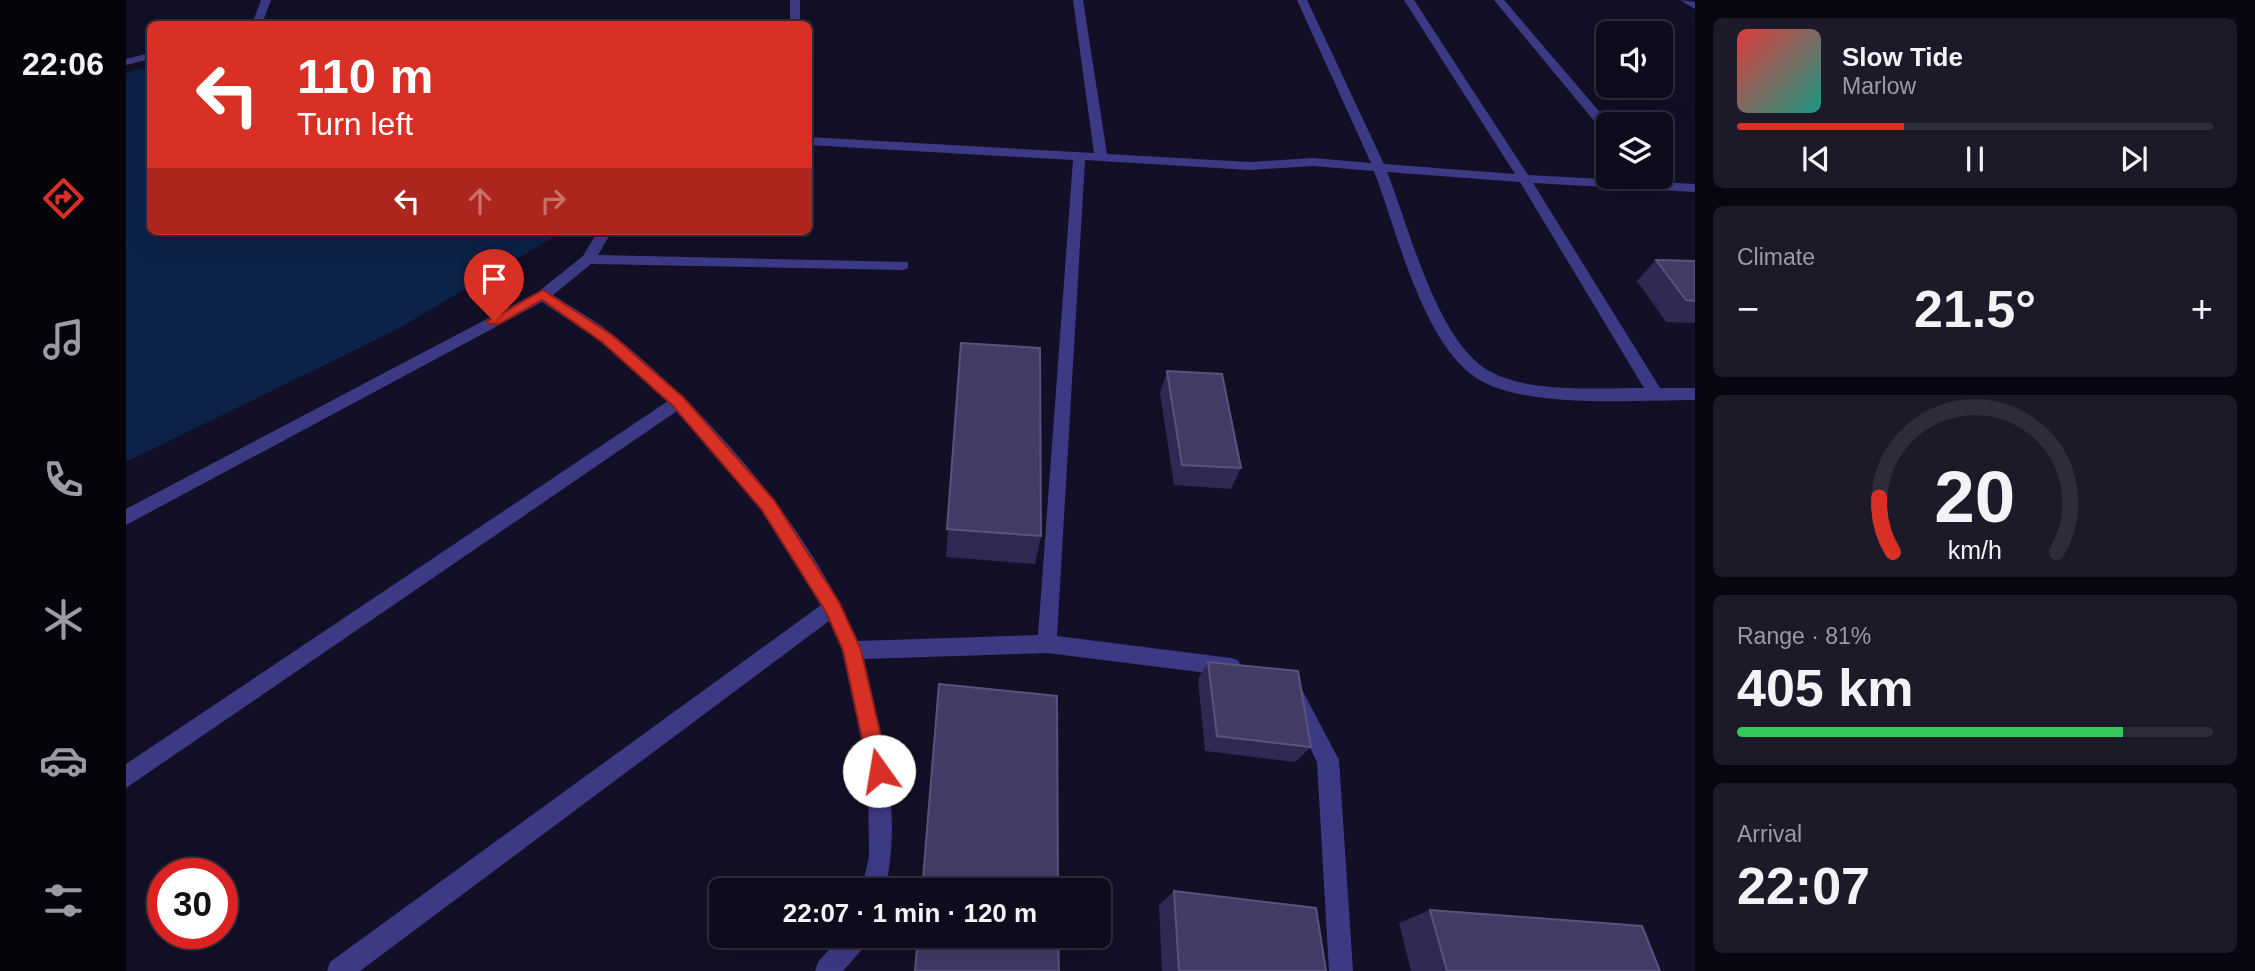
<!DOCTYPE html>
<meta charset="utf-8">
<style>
body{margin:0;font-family:Helvetica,sans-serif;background:#1c1929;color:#f1f3f6;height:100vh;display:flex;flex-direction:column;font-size:26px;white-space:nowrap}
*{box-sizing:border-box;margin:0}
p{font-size:23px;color:#9b9ba3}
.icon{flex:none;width:38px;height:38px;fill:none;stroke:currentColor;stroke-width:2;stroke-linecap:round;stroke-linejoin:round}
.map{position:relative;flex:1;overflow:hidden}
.panel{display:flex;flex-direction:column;gap:18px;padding:18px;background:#08060f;width:560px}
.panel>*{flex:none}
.guide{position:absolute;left:21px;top:21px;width:665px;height:214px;border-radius:10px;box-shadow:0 7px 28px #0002,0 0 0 2px #2e2b3b;background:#d93025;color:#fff;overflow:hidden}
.fabs{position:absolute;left:1470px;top:21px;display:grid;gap:14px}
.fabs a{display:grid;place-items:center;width:77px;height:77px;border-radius:10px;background:#0e0b1c;box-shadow:0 7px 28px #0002,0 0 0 2px #2e2b3b;font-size:35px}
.speed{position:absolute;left:21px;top:858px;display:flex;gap:14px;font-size:35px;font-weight:700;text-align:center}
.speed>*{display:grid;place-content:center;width:91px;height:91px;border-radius:50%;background:#0e0b1c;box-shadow:0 7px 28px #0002,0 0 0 2px #2e2b3b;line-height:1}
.speed .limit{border:10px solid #d22;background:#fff;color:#111}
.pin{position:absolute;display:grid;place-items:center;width:60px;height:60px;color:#fff;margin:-72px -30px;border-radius:50% 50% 50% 0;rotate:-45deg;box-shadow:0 0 7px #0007}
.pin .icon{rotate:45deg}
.me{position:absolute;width:77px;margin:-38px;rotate:347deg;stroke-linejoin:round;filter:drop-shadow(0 0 5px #0008)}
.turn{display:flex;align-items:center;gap:24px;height:147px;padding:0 35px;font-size:32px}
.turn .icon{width:91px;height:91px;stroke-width:2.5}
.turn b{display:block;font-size:49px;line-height:60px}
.lanes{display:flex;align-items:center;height:66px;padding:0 35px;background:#0003;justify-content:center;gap:35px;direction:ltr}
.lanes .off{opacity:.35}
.big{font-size:52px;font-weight:700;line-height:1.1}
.panel .tile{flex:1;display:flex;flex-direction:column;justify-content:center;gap:10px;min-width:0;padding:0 24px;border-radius:10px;background:#1c1929}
.panel .dial{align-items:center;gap:0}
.dial svg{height:182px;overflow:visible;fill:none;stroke:#2e2b3b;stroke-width:7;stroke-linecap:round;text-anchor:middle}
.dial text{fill:#f1f3f6;stroke:none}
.song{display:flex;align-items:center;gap:21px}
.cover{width:84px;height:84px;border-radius:10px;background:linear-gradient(135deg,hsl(0 70% 55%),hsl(170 70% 35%))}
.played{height:7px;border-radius:4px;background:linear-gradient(90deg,#d93025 35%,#2e2b3b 35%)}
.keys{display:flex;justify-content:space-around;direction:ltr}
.heat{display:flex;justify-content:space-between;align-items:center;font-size:38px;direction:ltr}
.charge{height:10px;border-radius:5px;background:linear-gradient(90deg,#34c759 81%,#2e2b3b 0)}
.trip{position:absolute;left:583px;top:878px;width:402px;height:70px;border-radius:10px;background:#0e0b1c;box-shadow:0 7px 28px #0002,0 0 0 2px #2e2b3b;font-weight:700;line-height:70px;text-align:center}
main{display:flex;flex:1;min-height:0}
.dock{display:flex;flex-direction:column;width:126px;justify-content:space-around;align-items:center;background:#06040b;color:#9b9ba3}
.dock .icon{width:49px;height:49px}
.dock .active{color:#d93025}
.dock b{font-size:32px;color:#f1f3f6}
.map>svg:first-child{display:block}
.water{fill:#0c2248}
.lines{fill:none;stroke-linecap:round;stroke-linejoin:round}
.minor{fill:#3d3a85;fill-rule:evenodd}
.tertiary{fill:#3d3a85;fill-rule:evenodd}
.wall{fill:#312854}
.building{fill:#433a66;stroke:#5a527e;stroke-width:2}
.route{fill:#d93025;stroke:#8d1f18;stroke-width:2}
</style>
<main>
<nav class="dock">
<b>22:06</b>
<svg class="icon active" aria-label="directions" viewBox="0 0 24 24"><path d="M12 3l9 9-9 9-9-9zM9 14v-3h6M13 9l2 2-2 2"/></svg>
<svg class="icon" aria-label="music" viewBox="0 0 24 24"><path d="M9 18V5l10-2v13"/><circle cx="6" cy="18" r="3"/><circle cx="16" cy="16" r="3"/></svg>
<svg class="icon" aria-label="phone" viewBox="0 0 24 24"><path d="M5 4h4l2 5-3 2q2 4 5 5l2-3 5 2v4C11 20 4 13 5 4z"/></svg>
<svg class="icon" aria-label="climate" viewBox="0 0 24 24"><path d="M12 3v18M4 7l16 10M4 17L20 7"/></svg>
<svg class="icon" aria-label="car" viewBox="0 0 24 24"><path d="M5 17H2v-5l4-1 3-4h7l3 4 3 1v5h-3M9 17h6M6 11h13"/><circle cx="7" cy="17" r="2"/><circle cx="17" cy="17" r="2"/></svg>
<svg class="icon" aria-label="filters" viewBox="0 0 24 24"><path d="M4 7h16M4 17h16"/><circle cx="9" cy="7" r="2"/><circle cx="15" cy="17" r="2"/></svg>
</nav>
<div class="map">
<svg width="1569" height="971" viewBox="0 0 1569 971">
<rect width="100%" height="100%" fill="#130f26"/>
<path class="water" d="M24,66V231H438L270,330L0,462V73Z"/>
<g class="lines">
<g class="minor">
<path d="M135,0H145L136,24H126Z"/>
<rect x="664" y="0" width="10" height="24"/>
<path d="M947,0H957L981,154L1124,162L1187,158L1245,163L1171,0H1181L1258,164L1389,174L1278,0H1288L1402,175L1569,184V192L1407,183L1534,388H1569V400C1513,400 1399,409 1352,379C1296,344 1271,230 1248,171L1187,166L1124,170L959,160L931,636L1105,658L1112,660L1115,667L1112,674L1105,676L921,653L738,659C756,738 777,810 759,891H735L743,857L742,771L716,650L703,621L234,971H201L204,962L695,605L636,510L551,411L0,788V764L542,401L476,342L416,302L0,525V509L412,292L457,256L472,231H486L472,255L782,262V268L777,270L465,264L427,295C447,308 470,321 489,336C588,418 679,522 732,641L912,635L947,160L682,145V137L968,153ZM1261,172L1394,182L1518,388C1474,388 1404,393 1365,372C1311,344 1283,226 1261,172Z"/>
<path d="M1368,0H1378L1484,124L1482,134L1478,133Z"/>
<path d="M24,53V59L0,65V59Z"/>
<path d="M1167,683L1174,686L1213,760L1227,971H1203L1191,762L1157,693L1160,686Z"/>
<path d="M715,936H743L740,945L717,971H689L692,962Z"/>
</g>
<path class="tertiary" d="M1554,0L1569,2V9Z"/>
</g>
<g class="wall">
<path d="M1530,260L1569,261V323L1540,322L1511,281Z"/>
<path d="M835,343L915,536L909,564L820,557Z"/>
<path d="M1041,371L1115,468L1105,489L1048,485L1034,393Z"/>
<path d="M1082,662L1185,747L1169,762L1079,751L1072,679Z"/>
<path d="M1048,891L1200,971H1036L1033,905Z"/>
<path d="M1304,910L1534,971H1285L1273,923Z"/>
</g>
<g class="building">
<path d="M1530,260L1569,261V301L1560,300Z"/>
<path d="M835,343L914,348L915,536L821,529Z"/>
<path d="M1041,371L1096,374L1115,468L1056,465Z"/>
<path d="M1082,662L1172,671L1185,747L1091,736Z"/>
<path d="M813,684L931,696L932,891H796Z"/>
<path d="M1048,891L1190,908L1200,971H1053Z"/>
<path d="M1304,910L1516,926L1534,971H1321Z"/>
<path d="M792,936H932L933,971H789Z"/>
</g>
<path class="route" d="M417,290L486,335L558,398L648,500L713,602L735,650L763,771L760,778L753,781L746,778L743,771L717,650L700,612L636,510L547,406L476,342L416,300L373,324H363L361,321Z"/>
</svg>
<div class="fabs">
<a><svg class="icon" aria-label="sound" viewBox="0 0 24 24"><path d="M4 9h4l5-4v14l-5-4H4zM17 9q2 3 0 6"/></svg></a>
<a><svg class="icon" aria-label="layers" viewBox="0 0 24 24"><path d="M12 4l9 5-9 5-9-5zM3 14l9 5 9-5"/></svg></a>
</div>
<div class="speed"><div class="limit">30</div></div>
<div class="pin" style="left:368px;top:321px;background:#d93025"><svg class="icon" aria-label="arrive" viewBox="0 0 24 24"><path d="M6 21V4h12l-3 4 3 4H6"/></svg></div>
<svg class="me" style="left:753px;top:771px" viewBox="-20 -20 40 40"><circle r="19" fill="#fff"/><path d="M0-13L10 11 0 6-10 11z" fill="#d93025"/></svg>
<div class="trip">22:07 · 1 min · 120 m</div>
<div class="guide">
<div class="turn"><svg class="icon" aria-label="left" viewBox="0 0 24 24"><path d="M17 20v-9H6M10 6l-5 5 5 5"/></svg><div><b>110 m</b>Turn left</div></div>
<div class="lanes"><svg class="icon" aria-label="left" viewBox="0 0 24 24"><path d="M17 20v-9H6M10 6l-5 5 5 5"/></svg><svg class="icon off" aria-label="ahead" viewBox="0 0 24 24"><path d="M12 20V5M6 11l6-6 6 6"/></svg><svg class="icon off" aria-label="right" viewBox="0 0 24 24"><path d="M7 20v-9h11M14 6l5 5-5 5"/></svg></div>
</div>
</div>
<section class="panel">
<div class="tile">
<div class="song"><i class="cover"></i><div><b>Slow Tide</b><p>Marlow</p></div></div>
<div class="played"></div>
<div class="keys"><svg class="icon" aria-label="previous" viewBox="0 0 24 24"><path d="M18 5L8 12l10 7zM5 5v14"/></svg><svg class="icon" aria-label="pause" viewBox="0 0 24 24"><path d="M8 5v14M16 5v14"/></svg><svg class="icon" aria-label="next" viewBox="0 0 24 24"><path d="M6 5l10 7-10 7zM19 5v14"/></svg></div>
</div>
<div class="tile"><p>Climate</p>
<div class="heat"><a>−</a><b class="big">21.5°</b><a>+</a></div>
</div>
<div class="tile dial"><svg viewBox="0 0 100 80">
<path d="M14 69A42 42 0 1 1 86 69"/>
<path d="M14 69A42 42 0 0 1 8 45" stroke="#d93025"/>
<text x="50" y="56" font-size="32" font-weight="700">20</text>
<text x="50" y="72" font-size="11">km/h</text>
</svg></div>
<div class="tile"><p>Range · 81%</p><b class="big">405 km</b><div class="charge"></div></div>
<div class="tile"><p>Arrival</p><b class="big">22:07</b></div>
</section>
</main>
